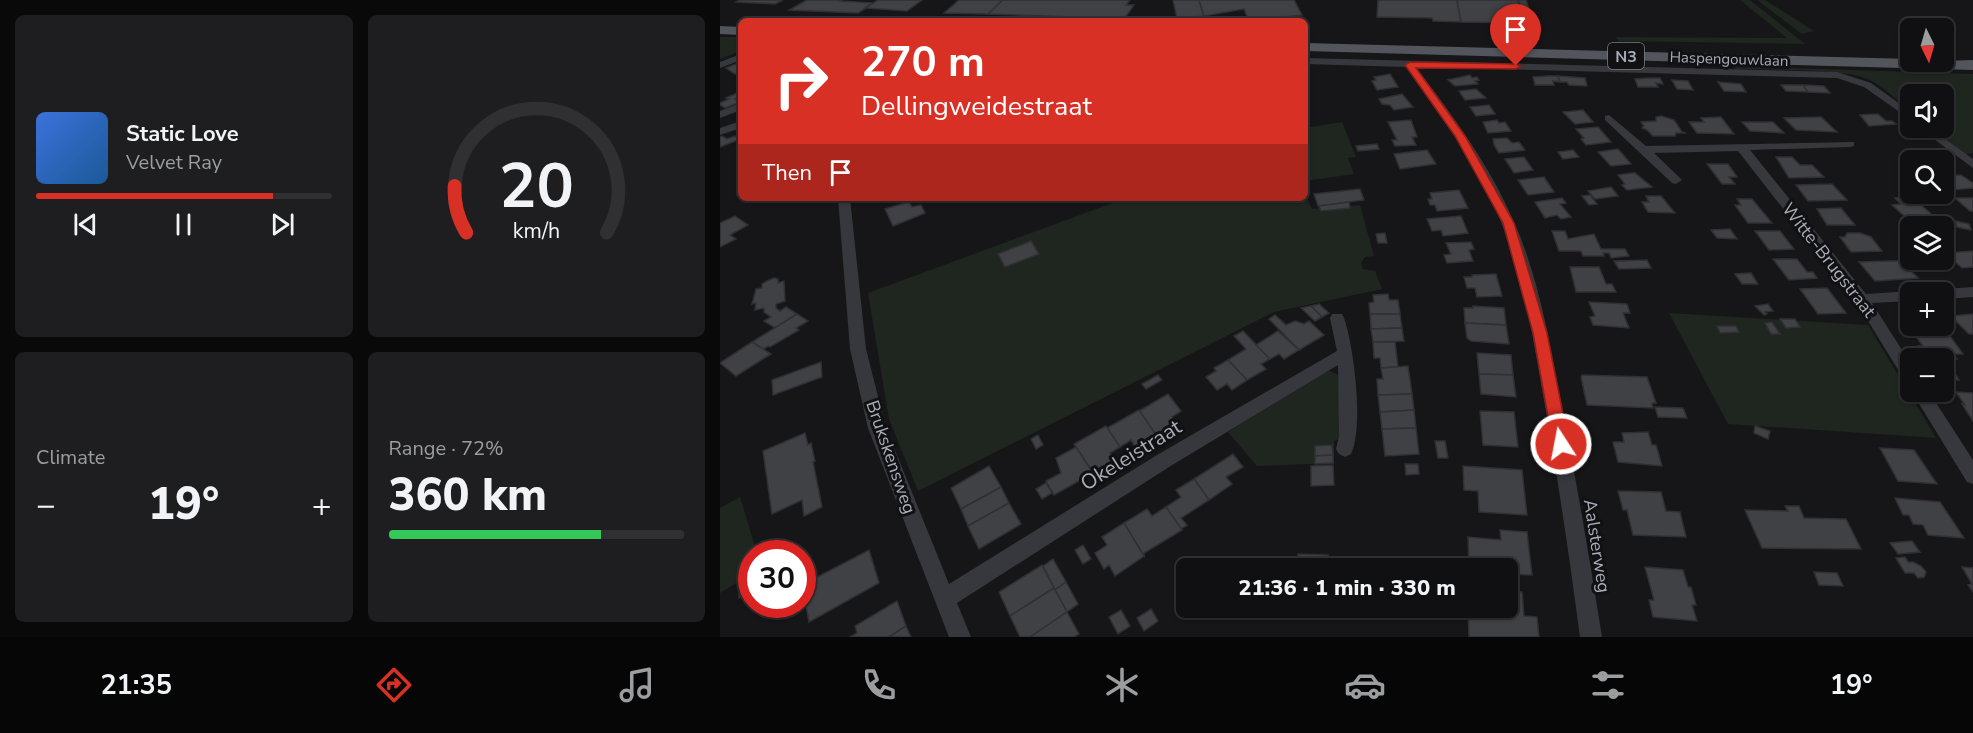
<!DOCTYPE html>
<meta charset="utf-8">
<style>
body{margin:0;font-family:"Nunito Sans",sans-serif;background:#1e1e20;color:#f1f3f6;height:100vh;display:flex;flex-direction:column;font-size:22px;white-space:nowrap}
*{box-sizing:border-box;margin:0}
p{font-size:20px;color:#9c9d9f}
.icon{flex:none;width:33px;height:33px;fill:none;stroke:currentColor;stroke-width:2;stroke-linecap:round;stroke-linejoin:round}
.map{position:relative;flex:1;overflow:hidden}
.sheet{display:flex;flex-direction:column;gap:15px;padding:15px;background:#09090a;width:720px}
.sheet>*{flex:none}
.guide{position:absolute;left:18px;top:18px;width:570px;height:183px;border-radius:9px;box-shadow:0 2px 4px #0004,0 0 0 2px #303032;background:#d93025;color:#fff;overflow:hidden}
.needle{width:39px;rotate:175deg}
.fabs{position:absolute;left:1180px;top:18px;display:grid;gap:12px}
.fabs a{display:grid;place-items:center;width:54px;height:54px;border-radius:9px;background:#101012;box-shadow:0 2px 4px #0004,0 0 0 2px #303032;font-size:30px}
.speed{position:absolute;left:18px;top:540px;display:flex;gap:12px;font-size:30px;font-weight:700;text-align:center}
.speed>*{display:grid;place-content:center;width:78px;height:78px;border-radius:50%;background:#101012;box-shadow:0 2px 4px #0004,0 0 0 2px #303032;line-height:1}
.speed .limit{border:9px solid #d22;background:#fff;color:#111}
.pin{position:absolute;display:grid;place-items:center;width:51px;height:51px;color:#fff;margin:-62px -26px;border-radius:50% 50% 50% 0;rotate:-45deg;box-shadow:0 0 6px #0007}
.pin .icon{rotate:45deg}
.me{position:absolute;width:66px;margin:-33px;rotate:349deg;stroke-linejoin:round;filter:drop-shadow(0 0 4px #0008)}
.turn{display:flex;align-items:center;gap:21px;height:126px;padding:0 24px;font-size:27px}
.turn .icon{width:78px;height:78px;stroke-width:2.5}
.turn b{display:block;font-size:42px;line-height:51px}
.then{display:flex;align-items:center;height:57px;padding:0 24px;background:#0003;gap:12px;font-size:22px}
.big{font-size:45px;font-weight:800;line-height:1.1}
.sheet .card{flex:1;display:flex;flex-direction:column;justify-content:center;gap:9px;min-width:0;padding:0 21px;border-radius:9px;background:#1e1e20}
.sheet .dial{align-items:center;gap:0}
.dial svg{height:156px;overflow:visible;fill:none;stroke:#303032;stroke-width:7;stroke-linecap:round;text-anchor:middle}
.dial text{fill:#f1f3f6;stroke:none}
.song{display:flex;align-items:center;gap:18px}
.cover{width:72px;height:72px;border-radius:9px;background:linear-gradient(135deg,hsl(220 70% 55%),hsl(210 70% 35%))}
.played{height:6px;border-radius:3px;background:linear-gradient(90deg,#d93025 80%,#303032 80%)}
.keys{display:flex;justify-content:space-around;direction:ltr}
.heat{display:flex;justify-content:space-between;align-items:center;font-size:33px;direction:ltr}
.charge{height:9px;border-radius:4px;background:linear-gradient(90deg,#34c759 72%,#303032 0)}
.sheet .tiles{flex:1;display:grid;gap:15px;grid-template-columns:repeat(2,1fr)}
.trip{position:absolute;left:456px;top:558px;width:342px;height:60px;border-radius:9px;background:#101012;box-shadow:0 2px 4px #0004,0 0 0 2px #303032;font-weight:800;line-height:60px;text-align:center}
.dock{display:flex;height:96px;justify-content:space-around;align-items:center;background:#060607;color:#9c9d9f}
.dock .icon{width:42px;height:42px}
.dock .selected{color:#d93025}
.dock b{font-size:27px;color:#f1f3f6}
main{display:flex;flex:1;min-height:0}
.map>svg:first-child{display:block}
.green{fill:#1e261f}
.building{fill:#404145;stroke:#303034;stroke-width:1.5}
.lines{fill:none;stroke-linecap:round;stroke-linejoin:round}
.street{fill:#37383d;fill-rule:evenodd}
.primary{fill:#53555c;fill-rule:evenodd}
.route{fill:#d93025;stroke:#8d1f18;stroke-width:1.5}
.labels{text-anchor:middle;stroke-width:6;stroke-linejoin:round;paint-order:stroke}
.far-street-label{font-size:15px;fill:#a8adb8;stroke:#111113}
.shield{fill:#111113;stroke:#7b7e86;stroke-width:1.5}
.shield-label{font-size:16px;font-weight:bold;fill:#a8adb8}
.street-label{font-size:18px;fill:#a8adb8;stroke:#111113}
.near-street-label{font-size:21px;fill:#a8adb8;stroke:#111113}
</style>
<main>
<section class="sheet">
<div class="tiles">
<div class="card">
<div class="song"><i class="cover"></i><div><b>Static Love</b><p>Velvet Ray</p></div></div>
<div class="played"></div>
<div class="keys"><svg class="icon" aria-label="previous" viewBox="0 0 24 24"><path d="M18 5L8 12l10 7zM5 5v14"/></svg><svg class="icon" aria-label="pause" viewBox="0 0 24 24"><path d="M8 5v14M16 5v14"/></svg><svg class="icon" aria-label="next" viewBox="0 0 24 24"><path d="M6 5l10 7-10 7zM19 5v14"/></svg></div>
</div>
<div class="card dial"><svg viewBox="0 0 100 80">
<path d="M14 69A42 42 0 1 1 86 69"/>
<path d="M14 69A42 42 0 0 1 8 45" stroke="#d93025"/>
<text x="50" y="56" font-size="32" font-weight="700">20</text>
<text x="50" y="72" font-size="11">km/h</text>
</svg></div>
<div class="card"><p>Climate</p>
<div class="heat"><a>−</a><b class="big">19°</b><a>+</a></div>
</div>
<div class="card"><p>Range · 72%</p><b class="big">360 km</b><div class="charge"></div></div>
</div>
</section>
<div class="map">
<svg width="1253" height="637" viewBox="0 0 1253 637">
<rect width="100%" height="100%" fill="#161618"/>
<g class="green">
<path d="M1020,0H1030L1085,44L899,41L896,37L1067,38Z"/>
<path d="M1037,0H1045L1094,31L1082,34Z"/>
<path d="M0,37H21V51L0,59Z"/>
<path d="M1013,66L1253,74V153L1245,154L1211,128H1224V94H1191V112C1178,101 1165,88 1150,80C1130,68 1043,70 1015,69Z"/>
<path d="M622,122L636,157L628,158L634,174L585,181V128Z"/>
<path d="M585,194L592,209L640,205L654,256L645,257L641,263L643,269L655,271L662,289L554,312L198,491L169,419L148,293L406,198H585Z"/>
<path d="M949,313L1148,325L1216,438L1008,424Z"/>
<path d="M610,371L618,375L622,437L614,441V463L537,466L508,432L603,372Z"/>
<path d="M20,497L37,553L32,554L31,574L0,593V508Z"/>
</g>
<g class="building">
<path d="M20,0H63L55,4L16,2Z"/>
<path d="M87,0H122L120,1L154,3L138,13L69,10Z"/>
<path d="M158,0H202L187,11L145,8Z"/>
<path d="M239,0H283L268,14L224,13Z"/>
<path d="M283,0H410L406,5H414L404,19L268,14Z"/>
<path d="M453,0H479L484,16L457,19Z"/>
<path d="M479,0H574L582,15L529,21L524,9L484,16Z"/>
<path d="M658,0H737L741,22L713,21L712,18L657,17Z"/>
<path d="M737,0H798L806,23L741,22Z"/>
<path d="M798,0H806L813,20H805Z"/>
<path d="M21,62V73L15,74L6,68Z"/>
<path d="M670,74L678,87L657,90L652,81L656,80L654,77Z"/>
<path d="M750,75L752,78L757,77L759,80L755,81L758,84L735,86L728,80Z"/>
<path d="M828,76H838L840,82L833,81L834,85H815L813,77Z"/>
<path d="M838,76L865,78L867,86L849,85L847,82H840Z"/>
<path d="M930,78H940L943,84L936,83L938,87H918L915,79Z"/>
<path d="M952,80L968,81L973,90L957,89Z"/>
<path d="M998,82L1021,84L1026,92L1004,91Z"/>
<path d="M1061,85H1083L1088,92L1066,91Z"/>
<path d="M1083,85L1104,86L1110,93L1088,92Z"/>
<path d="M756,89L766,98L745,100L739,91Z"/>
<path d="M17,93L21,96L15,99L20,102L5,108L0,105V103L9,99L6,98Z"/>
<path d="M682,94L693,107L674,110L670,105L662,104L659,99Z"/>
<path d="M769,105L775,114L756,116L750,107Z"/>
<path d="M863,110L873,122L855,124L843,112Z"/>
<path d="M1158,114L1166,121H1172L1176,124L1149,126L1140,115Z"/>
<path d="M941,116L954,120L962,132L966,133H956L955,136H933L927,130L922,128L924,126L921,122L936,121V117Z"/>
<path d="M1001,117L1014,134L977,133L969,122H984L981,118Z"/>
<path d="M1101,117L1117,132L1076,130L1064,118Z"/>
<path d="M691,120L697,137H692L696,145L675,146L672,140H677L668,122Z"/>
<path d="M777,120L779,123L785,122L791,131L768,133L763,122Z"/>
<path d="M1022,122H1053L1064,133L1030,131Z"/>
<path d="M878,127L891,142L866,145L861,139L864,138L856,129Z"/>
<path d="M2,136L7,139L15,136L20,139L0,147V137Z"/>
<path d="M787,138L792,143L799,142L805,150L779,153L774,145L773,139Z"/>
<path d="M657,144L659,149L638,151L636,146Z"/>
<path d="M898,149L911,164L891,166L878,152Z"/>
<path d="M707,150L716,164L680,169L674,154Z"/>
<path d="M853,150L859,157L843,159L838,152Z"/>
<path d="M1185,153H1215L1231,166H1224V160H1194Z"/>
<path d="M804,157L813,170L794,173L785,159Z"/>
<path d="M1056,157H1072L1080,165H1092L1104,177L1069,178Z"/>
<path d="M987,164H1008L1017,177H1009L1015,184H1002Z"/>
<path d="M912,173H915L932,187L907,190L902,185L905,184L898,175Z"/>
<path d="M1241,175L1253,183V188L1231,190L1224,184V176Z"/>
<path d="M824,177L834,192L808,195L798,180Z"/>
<path d="M1112,184L1127,200L1088,201L1076,185Z"/>
<path d="M891,187L898,196L875,199L868,191Z"/>
<path d="M640,189L644,200L598,206L594,194Z"/>
<path d="M739,190L748,208L717,211L715,205H710L708,199H712L710,193Z"/>
<path d="M870,195L877,204L869,205L862,196Z"/>
<path d="M926,196H941L955,213L928,212L922,202H929Z"/>
<path d="M1192,197L1218,220H1216L1221,224L1212,225L1207,220L1190,221L1172,205L1181,204L1175,198Z"/>
<path d="M842,198L846,203L840,204L851,217L841,219L837,215L825,218L815,202Z"/>
<path d="M1235,198H1253V211H1250Z"/>
<path d="M1017,199H1032L1052,223H1028L1015,205H1021Z"/>
<path d="M189,202L192,207L201,205L205,213L173,226L165,209Z"/>
<path d="M629,202L630,208L601,211L599,206Z"/>
<path d="M1121,208L1135,225H1107L1097,209Z"/>
<path d="M15,216L28,225L10,235L16,239L0,247V223Z"/>
<path d="M741,216L748,233L723,236L721,230L712,231L707,219Z"/>
<path d="M1235,221L1249,224L1251,230L1237,227Z"/>
<path d="M1010,229L1017,239L997,238L991,230Z"/>
<path d="M832,231H845L848,239L874,234L881,249H905L909,256L891,258L889,253H883L884,256H863L861,251H839Z"/>
<path d="M1035,231H1060L1074,249L1049,250Z"/>
<path d="M665,233L667,243H658L656,234Z"/>
<path d="M1127,233H1140L1151,237L1162,251L1131,252L1120,237H1125Z"/>
<path d="M311,241L319,254L285,267L278,254Z"/>
<path d="M751,242L754,249L749,250L753,261L727,263L724,255L731,254L726,243Z"/>
<path d="M1253,251V267L1242,268L1226,253Z"/>
<path d="M1053,259H1077L1087,272H1093L1097,278L1069,280Z"/>
<path d="M927,260L931,268L899,269L894,261Z"/>
<path d="M1169,261H1181L1198,278L1155,281L1139,262Z"/>
<path d="M850,267H879L886,284H892L896,292H856Z"/>
<path d="M1031,273L1038,284H1022L1015,274Z"/>
<path d="M776,274L782,296L757,297L755,288H747L744,277H752V275Z"/>
<path d="M54,278L58,279V283L64,281L65,301L56,304V308L60,311L66,307L77,314L55,328L44,321L51,317L44,312V308L35,310L36,303L32,304L36,289L42,288V284L47,281Z"/>
<path d="M1107,288L1126,313L1098,314L1080,289Z"/>
<path d="M668,294L669,300H678L680,314H650L649,303L654,302L653,295Z"/>
<path d="M869,302L907,304L910,313H903L909,328L873,325L870,317L875,316Z"/>
<path d="M599,304L609,313L602,317L591,306Z"/>
<path d="M1048,304L1053,311L1045,312L1047,314L1044,315L1035,306Z"/>
<path d="M591,306L602,317L595,321L581,308Z"/>
<path d="M753,306L784,308L786,325L745,323L744,308H753Z"/>
<path d="M77,314L88,321L76,328L79,330L50,347L48,346L43,349L32,342Z"/>
<path d="M650,314H680L682,328L651,329Z"/>
<path d="M1253,314V334H1249L1231,316Z"/>
<path d="M555,315L566,325L575,321L584,324L589,321L604,335L579,350L549,319Z"/>
<path d="M1060,319H1075L1080,327L1066,328Z"/>
<path d="M1052,322L1060,334H1051L1045,323Z"/>
<path d="M745,323L786,325L789,344L751,341L747,338Z"/>
<path d="M997,326H1016L1019,332L1000,333Z"/>
<path d="M682,328L684,341L653,342L651,329Z"/>
<path d="M523,331L550,359L541,364L546,369L527,380L508,360L526,349L514,336Z"/>
<path d="M558,331L579,350L564,359L559,354L550,359L536,345Z"/>
<path d="M1192,331L1218,333L1220,336H1230L1243,354H1233L1237,359L1206,357L1198,346H1203Z"/>
<path d="M32,342L51,354L16,376L0,363Z"/>
<path d="M653,342H675L678,367L661,368L660,358H654Z"/>
<path d="M757,353L791,355L793,375L759,374Z"/>
<path d="M508,360L527,380L512,390L507,384L497,390L486,377L496,371L494,368Z"/>
<path d="M101,362L102,377L53,395L52,380Z"/>
<path d="M1224,363H1228L1239,380L1224,379Z"/>
<path d="M688,366L692,394L658,395L657,379H663L661,368Z"/>
<path d="M759,374L793,375L796,397L761,394Z"/>
<path d="M438,375L442,380L426,389L422,384Z"/>
<path d="M862,375L927,377L936,403H932L933,408L867,405L861,377Z"/>
<path d="M1236,392L1253,393V421L1242,404L1245,405Z"/>
<path d="M448,394L461,411L452,417L457,423L436,435L419,411Z"/>
<path d="M692,394L694,410L660,412L658,395Z"/>
<path d="M935,407L963,408L967,418L938,417Z"/>
<path d="M419,410L436,435L415,447L411,440L400,447L387,428Z"/>
<path d="M694,410L696,428L662,429L660,412Z"/>
<path d="M760,411L794,412L798,447L763,445Z"/>
<path d="M386,426L400,447L390,453L395,460L373,473L354,444Z"/>
<path d="M1035,426L1050,431L1048,439L1034,433Z"/>
<path d="M696,428L699,454L665,456L662,429Z"/>
<path d="M928,432L932,445H936L942,466L898,462L893,442H904L902,433Z"/>
<path d="M85,433L88,445L91,443L95,461L93,462L102,507L84,516L82,500L52,514L43,451Z"/>
<path d="M318,435L323,445L316,449L311,439Z"/>
<path d="M715,441H725L728,458H718Z"/>
<path d="M612,445L613,455L595,456V446Z"/>
<path d="M356,447L373,473L334,495L326,481L341,473L336,458Z"/>
<path d="M1160,448L1194,450L1217,484L1178,481Z"/>
<path d="M513,454L523,467L506,477L512,484L489,500L474,479Z"/>
<path d="M613,455V463L595,464V456Z"/>
<path d="M685,464H698L699,474L686,475Z"/>
<path d="M613,465L614,485L591,486V466Z"/>
<path d="M269,466L281,487L241,509L231,488Z"/>
<path d="M743,466L802,470L807,515L759,512L758,491L744,490Z"/>
<path d="M474,479L489,500L461,518L467,525L461,529L446,507L461,497L456,490Z"/>
<path d="M326,483L332,493L322,499L316,489Z"/>
<path d="M281,487L289,503L248,526L241,509Z"/>
<path d="M898,491L941,492L946,511L960,512L966,537L913,535L907,510H903Z"/>
<path d="M1175,498L1220,502L1244,538L1208,535L1203,525L1193,524L1189,515H1183Z"/>
<path d="M289,503L301,524L259,549L248,526Z"/>
<path d="M1065,506H1079L1084,518L1126,519L1141,549L1042,548L1025,510L1068,511Z"/>
<path d="M446,507L462,530L424,553V556L404,523L427,509L432,516Z"/>
<path d="M404,523L424,556L395,576L389,565L384,569L375,553L387,545L382,537Z"/>
<path d="M780,530L807,532L812,575L788,574V568H749L748,537L781,540Z"/>
<path d="M1192,541L1200,552L1178,554L1170,543Z"/>
<path d="M363,545L371,559L363,564L355,550Z"/>
<path d="M149,550L159,583L89,622L82,585Z"/>
<path d="M578,554L608,555V566L577,565Z"/>
<path d="M1185,557L1188,562H1193L1201,566L1206,572L1204,577L1198,578L1194,573H1185L1176,558Z"/>
<path d="M333,559L346,582L335,590L323,566Z"/>
<path d="M322,565L334,588L290,616L279,592Z"/>
<path d="M925,567L963,570L968,587H971L976,605H972L977,621L933,617L929,600H934Z"/>
<path d="M1242,567L1253,568V592L1248,585L1252,584Z"/>
<path d="M1094,572L1117,573L1123,586L1099,585Z"/>
<path d="M32,573V592L19,598V579Z"/>
<path d="M346,582L358,604L347,612L335,590Z"/>
<path d="M334,588L347,612L310,637H300L290,616Z"/>
<path d="M788,591L802,592L804,616L817,617L819,637H749L748,608H788Z"/>
<path d="M177,601L186,626L169,637H130L137,633L135,626Z"/>
<path d="M431,609L438,621L424,631L417,618Z"/>
<path d="M401,610L410,626L398,634L389,617Z"/>
<path d="M347,612L359,634L354,637H310Z"/>
<path d="M186,626L191,637H169Z"/>
</g>
<g class="lines">
<g class="street">
<path d="M21,54V60L0,68V62Z"/>
<path d="M585,58L1117,72L1151,83L1191,112V120L1144,87L1117,78L696,67C733,116 771,167 795,224C818,277 828,334 839,391C855,473 869,555 882,637H860C849,554 837,472 822,389C812,333 804,275 781,222C757,165 722,116 686,67L585,64Z"/>
<path d="M21,103V110L0,118V111Z"/>
<path d="M889,115L926,146L1134,142V146L1130,147L1030,150L1146,294L1191,291L1196,292H1191V301L1152,303L1191,364V383L1185,381L1137,303L1018,151L934,153L962,180L956,184L952,183L885,120V116Z"/>
<path d="M21,121V128L0,135V128Z"/>
<path d="M1199,128H1210L1253,159V168Z"/>
<path d="M118,198H130L146,349L166,428L229,584L437,455L617,351L610,318L612,314H622L624,318C634,347 644,427 631,454L625,457L619,454L616,449L619,436L618,365L449,467L237,603L251,637H229L148,428L130,349Z"/>
<path d="M1253,287V297L1224,299V292H1218L1224,289Z"/>
<path d="M1192,392H1209L1253,460V484L1247,482Z"/>
</g>
<g class="primary">
<path d="M0,26L21,27V35L0,34Z"/>
<path d="M585,43L1191,59V62L1253,60V70L585,51Z"/>
</g>
</g>
<path class="route" d="M690,62L796,64L801,66L796,69L696,68L745,136L794,223L827,333L849,444L847,449L841,451L835,449L833,444L813,333L783,223L735,136L685,65Z"/>
<g class="labels">
<g class="far-street-label">
<text transform="translate(1009 59) rotate(2)" y="5">Haspengouwlaan</text>
</g>
<rect class="shield" x="888" y="43" width="36" height="26" rx="4.5"/>
<g class="shield-label">
<text x="906" y="62">N3</text>
</g>
<g class="street-label">
<text transform="translate(1109 260) rotate(52)" y="6">Witte-Brugstraat</text>
<text transform="translate(171 457) rotate(71)" y="6">Brukskensweg</text>
<text transform="translate(877 546) rotate(81)" y="6">Aalsterweg</text>
</g>
<g class="near-street-label">
<text transform="translate(411 455) rotate(-32)" y="7">Okeleistraat</text>
</g>
</g>
</svg>
<div class="fabs">
<a><svg class="needle" viewBox="-14 -14 28 28"><path d="M0-13l5 13h-10z" fill="#e53935"/><path d="M0 13l5-13h-10z" fill="#9c9d9f"/></svg></a>
<a><svg class="icon" aria-label="sound" viewBox="0 0 24 24"><path d="M4 9h4l5-4v14l-5-4H4zM17 9q2 3 0 6"/></svg></a>
<a><svg class="icon" aria-label="search" viewBox="0 0 24 24"><circle cx="10" cy="10" r="6"/><path d="M15 15l6 6"/></svg></a>
<a><svg class="icon" aria-label="layers" viewBox="0 0 24 24"><path d="M12 4l9 5-9 5-9-5zM3 14l9 5 9-5"/></svg></a>
<a>+</a>
<a>−</a>
</div>
<div class="speed"><div class="limit">30</div></div>
<div class="pin" style="left:796px;top:66px;background:#d93025"><svg class="icon" aria-label="arrive" viewBox="0 0 24 24"><path d="M6 21V4h12l-3 4 3 4H6"/></svg></div>
<svg class="me" style="left:841px;top:444px" viewBox="-20 -20 40 40"><circle r="17" fill="#d93025" stroke="#fff" stroke-width="3"/><path d="M0-11L8 9 0 5-8 9z" fill="#fff"/></svg>
<div class="trip">21:36 · 1 min · 330 m</div>
<div class="guide">
<div class="turn"><svg class="icon" aria-label="right" viewBox="0 0 24 24"><path d="M7 20v-9h11M14 6l5 5-5 5"/></svg><div><b>270 m</b>Dellingweidestraat</div></div>
<div class="then">Then<svg class="icon" aria-label="arrive" viewBox="0 0 24 24"><path d="M6 21V4h12l-3 4 3 4H6"/></svg></div>
</div>
</div>
</main>
<nav class="dock">
<b>21:35</b>
<svg class="icon selected" aria-label="directions" viewBox="0 0 24 24"><path d="M12 3l9 9-9 9-9-9zM9 14v-3h6M13 9l2 2-2 2"/></svg>
<svg class="icon" aria-label="music" viewBox="0 0 24 24"><path d="M9 18V5l10-2v13"/><circle cx="6" cy="18" r="3"/><circle cx="16" cy="16" r="3"/></svg>
<svg class="icon" aria-label="phone" viewBox="0 0 24 24"><path d="M5 4h4l2 5-3 2q2 4 5 5l2-3 5 2v4C11 20 4 13 5 4z"/></svg>
<svg class="icon" aria-label="climate" viewBox="0 0 24 24"><path d="M12 3v18M4 7l16 10M4 17L20 7"/></svg>
<svg class="icon" aria-label="car" viewBox="0 0 24 24"><path d="M5 17H2v-5l4-1 3-4h7l3 4 3 1v5h-3M9 17h6M6 11h13"/><circle cx="7" cy="17" r="2"/><circle cx="17" cy="17" r="2"/></svg>
<svg class="icon" aria-label="filters" viewBox="0 0 24 24"><path d="M4 7h16M4 17h16"/><circle cx="9" cy="7" r="2"/><circle cx="15" cy="17" r="2"/></svg>
<b>19°</b>
</nav>
